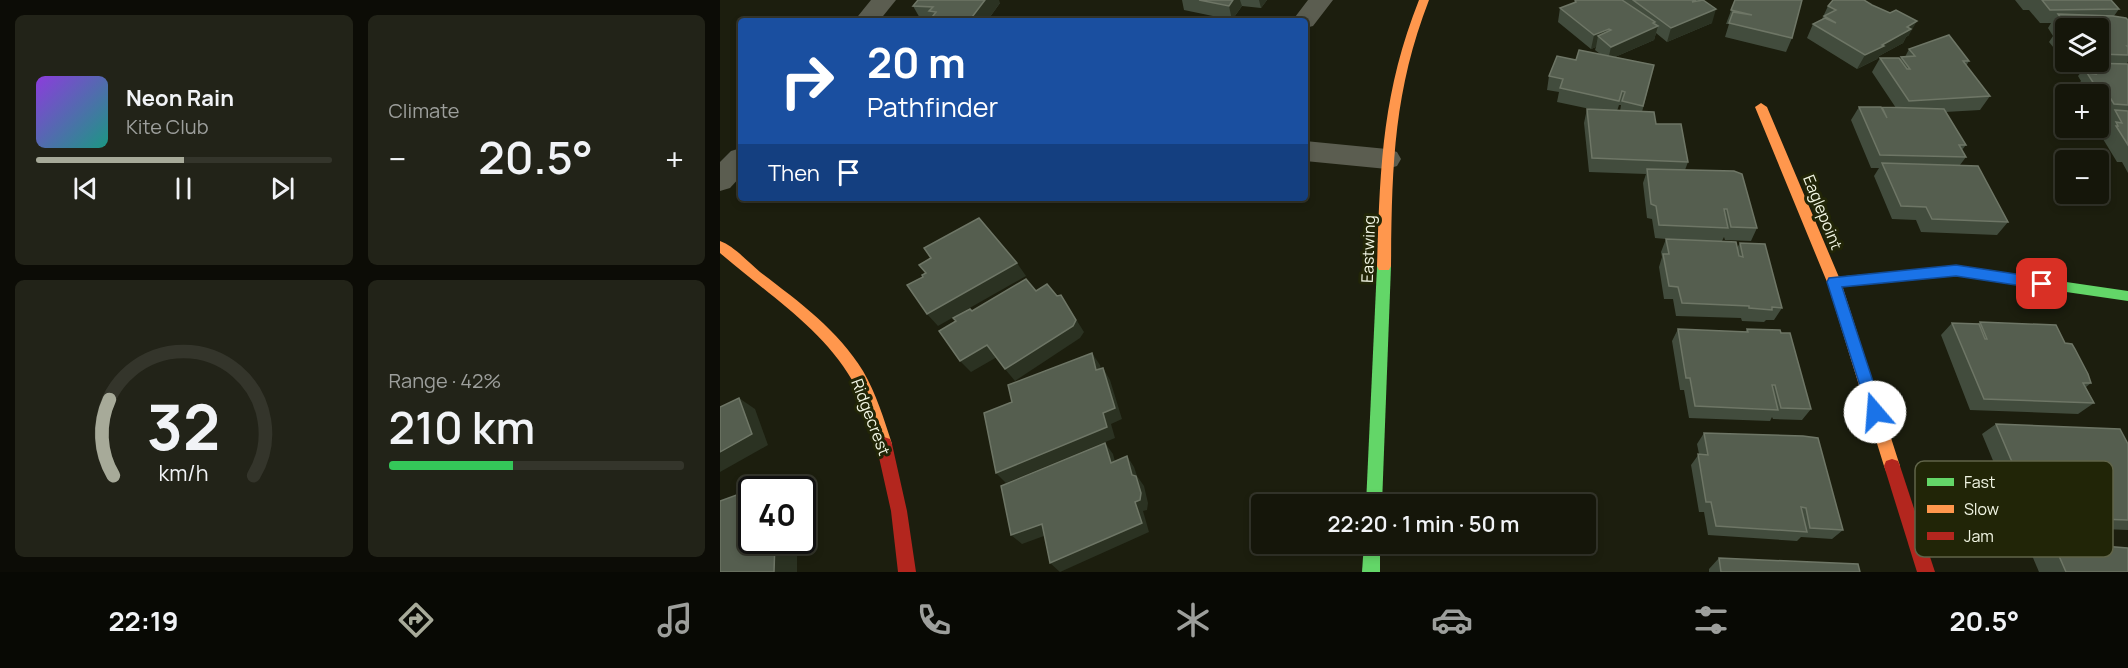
<!DOCTYPE html>
<meta charset="utf-8">
<style>
body{margin:0;font-family:Manrope,sans-serif;background:#222318;color:#f1f3f6;height:100vh;display:flex;flex-direction:column;font-size:22px;white-space:nowrap}
*{box-sizing:border-box;margin:0}
p{font-size:20px;color:#9d9f9c}
.icon{flex:none;width:33px;height:33px;fill:none;stroke:currentColor;stroke-width:2;stroke-linecap:round;stroke-linejoin:round}
.map{position:relative;flex:1;overflow:hidden}
.side{display:flex;flex-direction:column;gap:15px;padding:15px;background:#0c0c06;width:720px}
.side>*{flex:none}
.guide{position:absolute;left:18px;top:18px;width:570px;height:183px;border-radius:6px;box-shadow:0 3px 9px #0003,0 0 0 2px #34352b;background:#1a4fa0;color:#fff;overflow:hidden}
.controls{position:absolute;left:1335px;top:18px;display:grid;gap:12px}
.controls a{display:grid;place-items:center;width:54px;height:54px;border-radius:6px;background:#15160a;box-shadow:0 3px 9px #0003,0 0 0 2px #34352b;font-size:30px}
.speed{position:absolute;left:18px;top:476px;display:flex;gap:12px;font-size:30px;font-weight:700;text-align:center}
.speed>*{display:grid;place-content:center;width:78px;height:78px;border-radius:50%;background:#15160a;box-shadow:0 3px 9px #0003,0 0 0 2px #34352b;line-height:1}
.speed .limit{border:3px solid #111;border-radius:9px;background:#fff;color:#111}
.pin{position:absolute;display:grid;place-items:center;width:51px;height:51px;color:#fff;margin:-26px;border-radius:12px;box-shadow:0 3px 9px #0006}
.me{position:absolute;width:66px;margin:-33px;rotate:342deg;stroke-linejoin:round;filter:drop-shadow(0 0 4px #0008)}
.turn{display:flex;align-items:center;gap:21px;height:126px;padding:0 30px;font-size:27px}
.turn .icon{width:78px;height:78px;stroke-width:2.5}
.turn b{display:block;font-size:42px;line-height:51px}
.then{display:flex;align-items:center;height:57px;padding:0 30px;background:#0003;gap:12px;font-size:22px}
.big{font-size:45px;font-weight:600;line-height:1.1}
.side .tile{flex:1;display:flex;flex-direction:column;justify-content:center;gap:9px;min-width:0;padding:0 21px;border-radius:9px;background:#222318}
.side .dial{align-items:center;gap:0}
.dial svg{height:156px;overflow:visible;fill:none;stroke:#34352b;stroke-width:7;stroke-linecap:round;text-anchor:middle}
.dial text{fill:#f1f3f6;stroke:none}
.song{display:flex;align-items:center;gap:18px}
.cover{width:72px;height:72px;border-radius:9px;background:linear-gradient(135deg,hsl(270 70% 55%),hsl(170 70% 35%))}
.played{height:6px;border-radius:3px;background:linear-gradient(90deg,#a7aa99 50%,#34352b 50%)}
.keys{display:flex;justify-content:space-around;direction:ltr}
.heat{display:flex;justify-content:space-between;align-items:center;font-size:33px;direction:ltr}
.charge{height:9px;border-radius:4px;background:linear-gradient(90deg,#34c759 42%,#34352b 0)}
.side .tiles{flex:1;display:grid;gap:15px;grid-template-columns:repeat(2,1fr)}
.trip{position:absolute;left:531px;top:494px;width:345px;height:60px;border-radius:6px;background:#15160a;box-shadow:0 3px 9px #0003,0 0 0 2px #34352b;font-weight:600;line-height:60px;text-align:center}
.tabs{display:flex;height:96px;justify-content:space-around;align-items:center;background:#080904;color:#9d9f9c}
.tabs .icon{width:42px;height:42px}
.tabs .on{color:#a7aa99}
.tabs b{font-size:27px;color:#f1f3f6}
main{display:flex;flex:1;min-height:0}
.map>svg:first-child{display:block}
.lines{fill:none;stroke-linecap:round;stroke-linejoin:round}
.street{fill:#5b5d50;fill-rule:evenodd}
.fast{fill:#63d668;fill-rule:evenodd}
.slow{fill:#ff974d;fill-rule:evenodd}
.jam{fill:#b3261e;fill-rule:evenodd}
.wall{fill:#424c3d;fill-rule:evenodd}
.shaded-wall{fill:#2b3222}
.building{fill:#555e4f;stroke:#6e7666;stroke-width:1.5}
.route{fill:#1a73e8;stroke:#114b97;stroke-width:1.5}
.labels{text-anchor:middle;stroke-width:6;stroke-linejoin:round;paint-order:stroke}
.street-label{font-size:16px;fill:#f2f6e4;stroke:#212507}
.key{fill:#212507;stroke:#606449;stroke-width:1.5}
.key-label{font-size:16px;fill:#f2f6e4}
</style>
<main>
<section class="side">
<div class="tiles">
<div class="tile">
<div class="song"><i class="cover"></i><div><b>Neon Rain</b><p>Kite Club</p></div></div>
<div class="played"></div>
<div class="keys"><svg class="icon" aria-label="previous" viewBox="0 0 24 24"><path d="M18 5L8 12l10 7zM5 5v14"/></svg><svg class="icon" aria-label="pause" viewBox="0 0 24 24"><path d="M8 5v14M16 5v14"/></svg><svg class="icon" aria-label="next" viewBox="0 0 24 24"><path d="M6 5l10 7-10 7zM19 5v14"/></svg></div>
</div>
<div class="tile"><p>Climate</p>
<div class="heat"><a>−</a><b class="big">20.5°</b><a>+</a></div>
</div>
<div class="tile dial"><svg viewBox="0 0 100 80">
<path d="M14 69A42 42 0 1 1 86 69"/>
<path d="M14 69A42 42 0 0 1 12 30" stroke="#a7aa99"/>
<text x="50" y="56" font-size="32" font-weight="700">32</text>
<text x="50" y="72" font-size="11">km/h</text>
</svg></div>
<div class="tile"><p>Range · 42%</p><b class="big">210 km</b><div class="charge"></div></div>
</div>
</section>
<div class="map">
<svg width="1408" height="572" viewBox="0 0 1408 572">
<rect width="100%" height="100%" fill="#1c1e0e"/>
<g class="lines">
<g class="street">
<path d="M151,0H176L159,21H134Z"/>
<path d="M588,0H613L593,26L585,28V21H572Z"/>
<path d="M585,141L667,149L677,152L681,159L677,166L667,169L585,161Z"/>
<path d="M21,148V176L10,188L0,191V162L11,151Z"/>
</g>
<g class="fast">
<path d="M664,261L669,262L671,266L662,504H646L657,266L659,262Z"/>
<path d="M1236,266L1408,291V301L1236,276L1114,287L1109,286L1107,282L1109,278L1114,277Z"/>
<path d="M644,543H660V572H642Z"/>
</g>
<g class="slow">
<path d="M699,0H709C673,93 672,168 671,266L669,270H659L657,266C660,168 662,93 699,0Z"/>
<path d="M1041,103L1047,107L1121,282L1180,466L1178,471L1172,473L1166,471L1164,466L1107,282L1035,107Z"/>
<path d="M0,241C14,246 28,262 40,272C78,301 118,330 143,371C156,393 164,419 172,444L170,449L164,451L158,449C148,427 145,402 132,380C101,327 46,293 0,253Z"/>
</g>
<g class="jam">
<path d="M164,437L170,439L172,444L187,511L196,572H178L171,511L156,444L158,439Z"/>
<path d="M1172,459L1178,461L1180,466L1215,572H1197L1164,466L1166,461Z"/>
</g>
</g>
<g class="wall">
<path d="M462,0H547L541,8L522,6L512,20L464,10Z"/>
<path d="M855,0H983L992,23L947,42L936,33L934,40L895,57L934,65L922,112L936,124L968,162L965,170L1037,228L1031,241L1005,240L1004,237L1002,241L1017,248L1020,243L1062,308L1054,320H1046L1044,322L1022,321L1021,318L956,316L953,299H944L939,267L942,257L941,252L946,239L935,238L932,219L927,218L923,183L926,174L869,172L864,123L867,109L875,110L837,102L839,92L827,90L829,76L856,60L880,54L875,50L876,47L871,49L838,22L840,8L854,3ZM899,105H901L900,111H897Z"/>
<path d="M1015,0L1072,38L1066,52L1005,37L1009,24H1006Z"/>
<path d="M1295,0H1391L1399,9L1394,16L1408,20V62L1406,64H1408V173L1402,162H1397L1383,139L1385,137L1384,136L1387,132L1383,123L1387,118H1382L1378,112V94H1361L1356,87L1361,81L1358,76L1366,66L1365,64H1353L1351,62H1378V28H1346V54L1338,53L1329,42L1333,36L1328,28L1331,23H1320L1309,10H1303Z"/>
<path d="M280,3L267,21H209V20H201L193,6Z"/>
<path d="M1148,3L1189,35L1186,37L1183,43L1159,56L1157,59L1137,69L1087,38L1093,24L1102,19L1108,6Z"/>
<path d="M1189,49L1249,61L1246,66L1270,96L1260,110L1225,112L1246,145L1242,150L1246,157L1240,165L1288,222L1277,235L1201,232L1196,220L1172,219L1154,176L1159,168H1151L1131,120L1139,107L1162,109V107L1176,108L1152,72L1160,58L1180,59L1181,57H1185Z"/>
<path d="M1260,322L1345,343L1371,383L1366,387L1374,403L1358,414L1250,410L1221,335L1232,323L1257,324Z"/>
<path d="M958,329L1025,332L1027,329L1091,409L1082,420L1053,419L1052,417L1050,421L969,418L964,390H960L952,341Z"/>
<path d="M1276,424L1408,444V530L1333,527L1324,506L1291,504L1262,434Z"/>
<path d="M984,433L1123,530L1112,539L1081,537L1077,541L988,535L984,512H979L971,465L979,454L977,444Z"/>
<path d="M1333,542L1408,572H1319L1311,553Z"/>
<path d="M999,558L1140,572H989V569Z"/>
</g>
<g class="shaded-wall">
<path d="M265,0H279L280,3L267,21H249Z"/>
<path d="M513,0H520L522,6L512,20L509,6Z"/>
<path d="M539,0H547L541,8Z"/>
<path d="M996,9L992,23L947,42L951,28Z"/>
<path d="M1197,21L1189,35L1186,37L1183,43L1159,56L1157,59L1137,69L1145,55L1162,45L1187,27Z"/>
<path d="M935,22L933,28L938,26L934,40L888,60L891,47Z"/>
<path d="M889,29L886,43L878,36L876,47L871,49L874,35Z"/>
<path d="M297,263L306,276L218,326L207,314Z"/>
<path d="M341,295L364,332L360,338L295,381L285,369Z"/>
<path d="M267,345L277,357L251,372L240,361Z"/>
<path d="M372,353L380,365L384,382L376,370Z"/>
<path d="M383,368L390,380L402,419L391,424L395,438L286,483L276,473L383,413Z"/>
<path d="M19,398L35,409L48,445L0,472V452Z"/>
<path d="M385,443L393,454L398,473L391,463Z"/>
<path d="M407,456L414,467L417,476L424,486L428,503L427,510L423,511L429,532L340,572L330,563L415,502L412,475Z"/>
<path d="M22,493L32,498V521L21,515Z"/>
<path d="M322,524L332,533L302,544L291,535Z"/>
<path d="M55,540H77V572H54Z"/>
</g>
<g class="building">
<path d="M198,0H265L249,21H209L216,12L209,11L213,7L193,6Z"/>
<path d="M479,0H513L509,6Z"/>
<path d="M855,0H902L935,22L933,23L938,26L891,47L878,36L891,30L889,29L874,35L840,8L856,2Z"/>
<path d="M913,0H976L972,2L983,0L996,9L951,28Z"/>
<path d="M1015,0H1082L1072,38L1009,23L1013,12L1032,15L1011,10Z"/>
<path d="M1113,0H1145H1144L1152,5L1170,13L1176,10L1197,21L1187,27L1191,29L1162,45L1164,46L1145,55L1093,24L1105,18L1116,23L1104,16L1116,10L1108,6Z"/>
<path d="M1322,0H1391L1399,9L1330,10Z"/>
<path d="M1338,14L1393,16L1406,18L1408,20V46H1407L1408,47V55L1378,54V28H1346V36L1339,28H1348Z"/>
<path d="M1229,35L1249,61H1243L1270,96L1189,101L1160,58H1179L1187,69H1190L1181,57L1195,56L1189,49Z"/>
<path d="M859,50L934,65L923,106L902,101L905,92L902,91L899,101L840,88L843,79L829,76L837,56L856,60Z"/>
<path d="M1369,63L1408,64V105L1394,104L1384,88L1376,87L1367,73L1376,74Z"/>
<path d="M1139,107H1161L1167,118L1162,107L1224,109L1246,145H1239L1246,157L1160,155Z"/>
<path d="M867,109L934,112L936,124H961L968,162L872,158Z"/>
<path d="M1395,110L1408,111V145L1396,126H1398L1396,122L1402,123Z"/>
<path d="M1162,163L1258,166L1288,222L1212,219L1206,207L1181,206Z"/>
<path d="M927,169L1014,171L1022,174L1037,228L1011,227L1007,209H1004L1008,228L939,225L936,206L931,204Z"/>
<path d="M259,218L297,263L207,314L187,285L203,277L202,275L206,273L199,265L211,258L204,248Z"/>
<path d="M946,239L1016,242L1019,256L1023,257L1020,243L1045,244L1062,308L1052,307V310L1029,308V306L962,303L958,287L949,286L943,254H949Z"/>
<path d="M306,279L316,291L327,284L337,296L341,295L356,320L353,326L285,369L267,345L240,361L219,331L236,321L233,318L250,309L252,311Z"/>
<path d="M1260,322L1336,325L1345,343L1352,344L1355,349L1368,374L1371,383H1363L1374,403L1264,399L1232,323L1259,324L1265,339H1267Z"/>
<path d="M958,329L1028,332L1027,329L1060,330L1061,333H1070L1091,409L1061,408L1055,385H1052L1058,410L975,406L970,378H966Z"/>
<path d="M372,353L376,370L383,368L395,408L383,413L387,427L276,473L264,413L292,402L288,385Z"/>
<path d="M19,398L32,434L0,452V407Z"/>
<path d="M1276,424L1400,429L1408,444V520L1349,518L1340,496L1306,495Z"/>
<path d="M984,433L1083,436L1098,438L1123,530L1090,528L1086,508L1081,507L1087,532L996,526L991,502H986L978,454L988,455Z"/>
<path d="M385,443L391,463L407,456L412,475L416,476L421,493L420,500L415,502L422,523L330,563L322,524L291,535L281,486Z"/>
<path d="M22,493L21,515L32,511V540H55L54,572H0V501Z"/>
<path d="M1333,542L1408,548V572H1346Z"/>
<path d="M999,558L1138,564L1140,572H1001Z"/>
</g>
<path class="route" d="M1236,265L1322,278L1329,284L1322,289L1236,276L1122,287L1163,412L1161,417L1155,419L1150,417L1107,282L1109,278Z"/>
<g class="labels">
<g class="street-label">
<text transform="translate(1103 212) rotate(68)" y="6">Eaglepoint</text>
<text transform="translate(648 249) rotate(-88)" y="6">Eastwing</text>
<text transform="translate(151 417) rotate(69)" y="6">Ridgecrest</text>
</g>
</g>
<rect x="1195" y="461" width="198" height="96" rx="9" class="key"/>
<rect x="1207" y="478" width="27" height="8" fill="#63d668"/>
<rect x="1207" y="505" width="27" height="8" fill="#ff974d"/>
<rect x="1207" y="532" width="27" height="8" fill="#b3261e"/>
<g class="key-label">
<text x="1244" y="488">Fast</text>
<text x="1244" y="515">Slow</text>
<text x="1244" y="542">Jam</text>
</g>
</svg>
<div class="controls">
<a><svg class="icon" aria-label="layers" viewBox="0 0 24 24"><path d="M12 4l9 5-9 5-9-5zM3 14l9 5 9-5"/></svg></a>
<a>+</a>
<a>−</a>
</div>
<div class="speed"><div class="limit">40</div></div>
<div class="pin" style="left:1322px;top:284px;background:#d93025"><svg class="icon" aria-label="arrive" viewBox="0 0 24 24"><path d="M6 21V4h12l-3 4 3 4H6"/></svg></div>
<svg class="me" style="left:1155px;top:412px" viewBox="-20 -20 40 40"><circle r="19" fill="#fff"/><path d="M0-13L10 11 0 6-10 11z" fill="#1a73e8"/></svg>
<div class="trip">22:20 · 1 min · 50 m</div>
<div class="guide">
<div class="turn"><svg class="icon" aria-label="right" viewBox="0 0 24 24"><path d="M7 20v-9h11M14 6l5 5-5 5"/></svg><div><b>20 m</b>Pathfinder</div></div>
<div class="then">Then<svg class="icon" aria-label="arrive" viewBox="0 0 24 24"><path d="M6 21V4h12l-3 4 3 4H6"/></svg></div>
</div>
</div>
</main>
<nav class="tabs">
<b>22:19</b>
<svg class="icon on" aria-label="directions" viewBox="0 0 24 24"><path d="M12 3l9 9-9 9-9-9zM9 14v-3h6M13 9l2 2-2 2"/></svg>
<svg class="icon" aria-label="music" viewBox="0 0 24 24"><path d="M9 18V5l10-2v13"/><circle cx="6" cy="18" r="3"/><circle cx="16" cy="16" r="3"/></svg>
<svg class="icon" aria-label="phone" viewBox="0 0 24 24"><path d="M5 4h4l2 5-3 2q2 4 5 5l2-3 5 2v4C11 20 4 13 5 4z"/></svg>
<svg class="icon" aria-label="climate" viewBox="0 0 24 24"><path d="M12 3v18M4 7l16 10M4 17L20 7"/></svg>
<svg class="icon" aria-label="car" viewBox="0 0 24 24"><path d="M5 17H2v-5l4-1 3-4h7l3 4 3 1v5h-3M9 17h6M6 11h13"/><circle cx="7" cy="17" r="2"/><circle cx="17" cy="17" r="2"/></svg>
<svg class="icon" aria-label="filters" viewBox="0 0 24 24"><path d="M4 7h16M4 17h16"/><circle cx="9" cy="7" r="2"/><circle cx="15" cy="17" r="2"/></svg>
<b>20.5°</b>
</nav>
